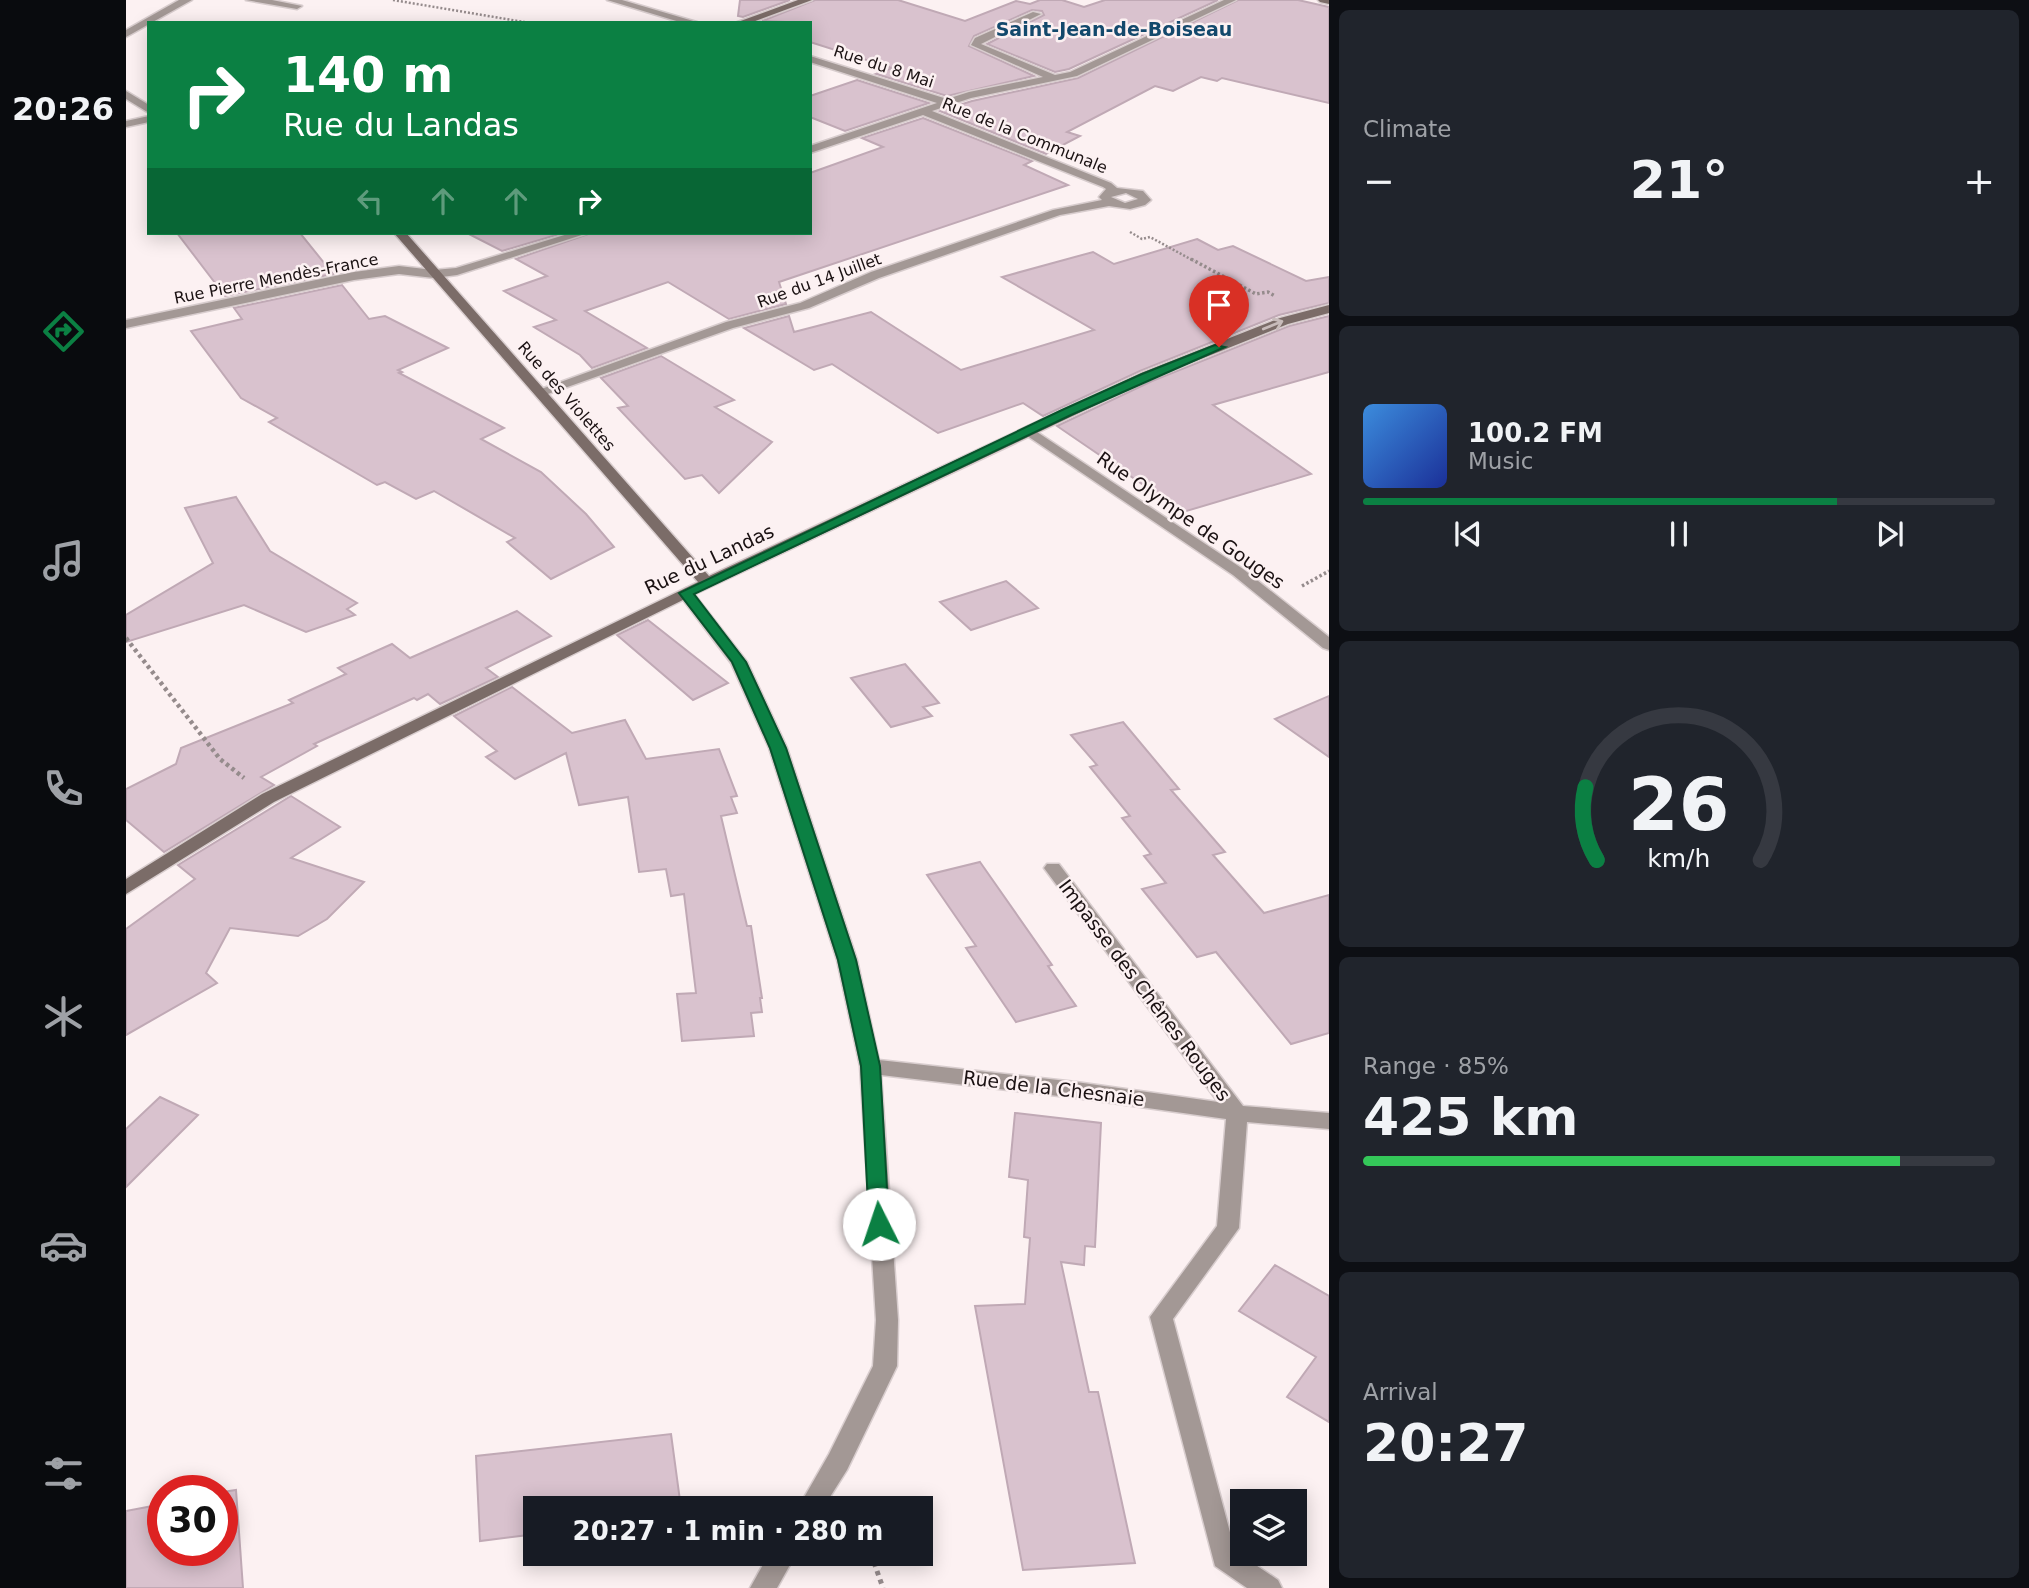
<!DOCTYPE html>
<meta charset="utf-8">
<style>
body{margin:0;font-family:"DejaVu Sans",sans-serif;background:#20242c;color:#f1f3f6;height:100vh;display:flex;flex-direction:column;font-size:26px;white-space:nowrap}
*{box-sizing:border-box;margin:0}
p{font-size:23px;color:#9ea1a6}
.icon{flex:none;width:38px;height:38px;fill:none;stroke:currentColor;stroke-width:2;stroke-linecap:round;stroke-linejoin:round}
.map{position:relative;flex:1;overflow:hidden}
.details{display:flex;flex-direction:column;gap:10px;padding:10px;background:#0d0f14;width:700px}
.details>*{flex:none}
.top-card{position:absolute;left:21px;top:21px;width:665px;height:214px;border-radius:0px;box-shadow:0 4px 18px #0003;background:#0b8043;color:#fff;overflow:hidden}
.tools{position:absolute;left:1104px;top:1489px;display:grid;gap:14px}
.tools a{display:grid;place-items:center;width:77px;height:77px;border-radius:0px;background:#171b24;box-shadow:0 4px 18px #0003;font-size:35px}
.speed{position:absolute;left:21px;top:1475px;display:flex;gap:14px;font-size:35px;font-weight:700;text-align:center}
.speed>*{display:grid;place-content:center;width:91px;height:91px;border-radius:50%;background:#171b24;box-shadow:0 4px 18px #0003;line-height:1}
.speed .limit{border:10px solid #d22;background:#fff;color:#111}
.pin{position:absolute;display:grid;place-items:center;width:60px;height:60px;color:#fff;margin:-72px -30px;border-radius:50% 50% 50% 0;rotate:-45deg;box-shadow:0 0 7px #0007}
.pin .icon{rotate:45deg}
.me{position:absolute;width:77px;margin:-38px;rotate:356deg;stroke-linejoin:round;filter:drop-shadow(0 0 5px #0008)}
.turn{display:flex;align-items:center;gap:24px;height:147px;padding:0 21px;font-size:32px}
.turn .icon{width:91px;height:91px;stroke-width:2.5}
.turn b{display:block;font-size:49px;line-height:60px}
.lanes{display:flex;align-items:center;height:66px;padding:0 21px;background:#0003;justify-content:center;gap:35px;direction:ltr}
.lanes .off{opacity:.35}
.big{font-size:52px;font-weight:700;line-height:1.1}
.details .widget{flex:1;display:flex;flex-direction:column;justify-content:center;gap:10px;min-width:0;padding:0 24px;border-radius:10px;background:#20242c}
.details .dial{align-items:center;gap:0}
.dial svg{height:182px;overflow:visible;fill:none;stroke:#363941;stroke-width:7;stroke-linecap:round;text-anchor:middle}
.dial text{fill:#f1f3f6;stroke:none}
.song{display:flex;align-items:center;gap:21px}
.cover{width:84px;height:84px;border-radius:10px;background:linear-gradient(135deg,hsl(210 70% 55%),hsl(230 70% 35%))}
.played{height:7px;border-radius:4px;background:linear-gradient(90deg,#0b8043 75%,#363941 75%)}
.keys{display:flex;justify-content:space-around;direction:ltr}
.heat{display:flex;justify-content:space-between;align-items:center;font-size:38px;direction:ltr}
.charge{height:10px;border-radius:5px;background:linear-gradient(90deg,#34c759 85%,#363941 0)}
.trip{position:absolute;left:397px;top:1496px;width:410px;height:70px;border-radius:0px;background:#171b24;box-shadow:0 4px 18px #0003;font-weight:700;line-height:70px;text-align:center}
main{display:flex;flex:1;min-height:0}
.tabs{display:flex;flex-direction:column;width:126px;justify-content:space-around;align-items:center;background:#090b0e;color:#9ea1a6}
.tabs .icon{width:49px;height:49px}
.tabs .active{color:#0b8043}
.tabs b{font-size:32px;color:#f1f3f6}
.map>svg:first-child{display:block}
.building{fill:#d9c2ce;stroke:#c0a9b5;stroke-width:2}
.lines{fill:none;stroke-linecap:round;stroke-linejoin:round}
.street-casing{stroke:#d8cdce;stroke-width:3}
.secondary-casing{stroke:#d8cdce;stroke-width:3}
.path-far3{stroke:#958b8c;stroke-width:2.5;stroke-dasharray:2 2;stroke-linecap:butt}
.path-far2{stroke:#958b8c;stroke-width:3.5;stroke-dasharray:2.5 2.5;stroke-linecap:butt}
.path-far1{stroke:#958b8c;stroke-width:4.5;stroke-dasharray:3.5 3.5;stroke-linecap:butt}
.path{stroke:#958b8c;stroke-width:5;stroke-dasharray:4.5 4.5;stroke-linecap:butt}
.street{fill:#a39895;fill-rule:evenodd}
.secondary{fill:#7b6c68;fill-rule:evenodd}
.oneway{stroke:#c8bcbb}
.route{fill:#0b8043;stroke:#07532c;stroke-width:2}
.labels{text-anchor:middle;stroke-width:5;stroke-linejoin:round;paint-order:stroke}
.far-street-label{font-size:16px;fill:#1a1112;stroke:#fcf1f2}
.far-quarter-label{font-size:19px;font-weight:bold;fill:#13496c;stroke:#fcf1f2}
.street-label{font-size:19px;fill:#1a1112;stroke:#fcf1f2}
</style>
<main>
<nav class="tabs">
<b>20:26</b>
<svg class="icon active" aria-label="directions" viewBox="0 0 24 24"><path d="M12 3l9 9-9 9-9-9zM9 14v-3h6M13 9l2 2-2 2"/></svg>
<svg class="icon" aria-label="music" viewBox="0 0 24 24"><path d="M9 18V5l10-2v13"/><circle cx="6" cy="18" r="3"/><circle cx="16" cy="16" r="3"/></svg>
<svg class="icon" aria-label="phone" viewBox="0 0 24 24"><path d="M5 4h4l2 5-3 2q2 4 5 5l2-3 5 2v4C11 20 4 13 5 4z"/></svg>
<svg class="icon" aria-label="climate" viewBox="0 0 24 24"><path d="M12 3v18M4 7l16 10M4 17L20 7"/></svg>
<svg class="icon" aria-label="car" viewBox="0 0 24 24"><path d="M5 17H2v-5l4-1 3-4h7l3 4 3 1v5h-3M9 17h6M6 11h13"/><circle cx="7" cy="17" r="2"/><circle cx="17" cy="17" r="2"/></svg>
<svg class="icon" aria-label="filters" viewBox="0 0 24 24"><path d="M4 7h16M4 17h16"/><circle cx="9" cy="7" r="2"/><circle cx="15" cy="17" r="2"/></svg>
</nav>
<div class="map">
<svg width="1203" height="1588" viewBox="0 0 1203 1588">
<rect width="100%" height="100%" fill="#fcf1f2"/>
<g class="building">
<path d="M614,0H664L617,17L612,16Z"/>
<path d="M689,0H772L839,21L890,1L904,4L914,0H936L958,7L979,0H1092L943,69L929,72L861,44L918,15L916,11L906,10L848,36L843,46L908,76L821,96L750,74L766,68L684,42V23L636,21Z"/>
<path d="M1112,0H1172L1203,7V103L1096,78L1091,81L1075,77L1047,91L1029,86L941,132L954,136L920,154L814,111L846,101L952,78Z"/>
<path d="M731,80L803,103L719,131L684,117V96Z"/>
<path d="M797,118L906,161L898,165L942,185L653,282L660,304L603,319L542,282L459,311L521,348L466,368L454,355L408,327L430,320L378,291L421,276L390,259L465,233H684V173L757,147L736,138Z"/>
<path d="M51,233H174L207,274L99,296Z"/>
<path d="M341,233H437L376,251Z"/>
<path d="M1071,239L1092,250L1107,246L1180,281L1203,277V303L1153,315L1014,371L917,416L897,403L812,433L706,364L688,370L618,328L663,316L668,332L745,312L835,370L968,330L876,277L967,252L988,264Z"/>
<path d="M216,285L243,319L259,316L322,348L272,370L276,372L273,373L378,428L355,439L415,472L460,514L488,547L425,579L381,542L389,538L308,491L290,499L259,482L251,485L143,422L151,418L115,398L65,331L116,319L108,308Z"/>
<path d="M1203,316V372L1087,405L1185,474L1057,512L931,426L1026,381L1163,326Z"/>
<path d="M535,356L608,400L589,407L646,442L593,493L576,475L559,479L492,408L502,406L475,378Z"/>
<path d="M110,497L144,551L231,603L221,609L229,615L180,632L118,605L0,642V615L87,563L59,508Z"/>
<path d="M880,581L912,608L845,630L814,602Z"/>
<path d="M391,611L425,636L360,668L372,677L314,704L302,694L291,700L288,698L188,744L191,746L135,777L148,785L38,852L0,820V789L50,764L55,748L167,703L163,700L220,674L212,668L266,644L284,658Z"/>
<path d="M522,620L602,683L567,700L491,635Z"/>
<path d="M779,664L813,703L797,707L806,716L765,727L725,678Z"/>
<path d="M386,687L446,733L499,720L520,759L593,749L611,796L605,797L611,813L595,816L621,926H625L636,998H634L636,1012L625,1013L628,1036L556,1041L551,994L570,993L558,894L545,896L540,869L513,872L502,797L453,805L440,753L389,779L360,757L371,751L328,716Z"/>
<path d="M1203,696V757L1149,719Z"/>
<path d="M997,722L1053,789L1045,790L1099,852L1087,855L1138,913L1203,895V1033L1165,1044L1090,952L1071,957L1016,889L1040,883L1018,856L1025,854L996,818L1004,816L964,767L971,765L945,735Z"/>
<path d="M165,796L214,827L165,858L238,882L201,919L172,936L104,928L80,973L91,983L0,1035V929L69,879L52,865Z"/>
<path d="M854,862L926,965L922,966L950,1006L890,1022L840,948L850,946L801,875Z"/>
<path d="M34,1097L72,1115L0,1187V1129Z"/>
<path d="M889,1113L975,1123L969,1247L959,1246L958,1265L935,1262L963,1392H972L1009,1563L897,1570L849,1306L899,1304L904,1238L898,1237L902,1180L883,1177Z"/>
<path d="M1149,1265L1203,1296V1422L1161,1397L1190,1357L1113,1311Z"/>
<path d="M545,1434L555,1508H410V1534L354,1541L350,1456Z"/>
<path d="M110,1490L117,1588H0V1511L37,1504V1550H96V1492Z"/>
</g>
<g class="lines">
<g class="street-casing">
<g id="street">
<path d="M53,0H66L0,37V30Z"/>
<path d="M120,0H146L176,6L171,9Z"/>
<path d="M481,0H496L574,23H557Z"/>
<path d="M1098,0H1110L951,76L845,98L806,111L985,183L991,188L1017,191L1025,200L1019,205L1004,209L983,206L934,215L753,278L683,308L607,328L419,395L414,396L407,392L600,322L674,303L745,272L927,210L976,200L973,197L980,189L977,187L797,115L684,153V146L811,103L684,62V56L821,99L843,92L917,77L845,45L849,38L907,12L915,14L855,44L929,75L944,72ZM1000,193L1012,199L999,203L985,197Z"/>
<path d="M0,91L23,105V113L0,99Z"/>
<path d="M23,116V122L0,127V121Z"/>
<path d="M445,233H462L331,275L308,278L273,274L228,280L0,328V320L228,272L273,266L308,270L330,268Z"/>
<path d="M902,426L1117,569L1203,637V650L1197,648L1107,575L897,433L895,430Z"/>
<path d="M560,588L565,590L621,662L661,748L731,960L753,1060L950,1082L1092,1102L921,872L918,868L921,864H933L1117,1106L1203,1113V1129L1121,1122L1113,1228L1047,1319L1109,1551L1152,1580L1156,1588H1121L1089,1566L1024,1317L1091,1226L1100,1119L950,1098L755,1075L772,1320L771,1366L721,1470L697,1508H672L703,1454L747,1366L750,1320L734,1066L711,960L643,748L605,663L552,593Z"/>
<path d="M643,1554H670L651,1588H624Z"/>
</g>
</g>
<g class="secondary-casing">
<g id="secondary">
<path d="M672,0H686L624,23H609Z"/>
<path d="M1192,0H1203V4L1194,2Z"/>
<path d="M268,233H280L583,576L1015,373L1154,318L1203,305V313L1162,324L1025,379L565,596L148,802L0,894V879L136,794L572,582Z"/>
</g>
</g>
<g class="path-far3">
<path d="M267,0L404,23"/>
<path d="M1004,232L1016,239L1024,237L1068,261"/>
</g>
<g class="path-far2">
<path d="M1065,259L1130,294L1142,292L1149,296"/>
<path d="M1176,586L1203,571"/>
</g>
<path class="path-far1" d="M0,638L94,759L118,778"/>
<path class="path" d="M745,1554L757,1588"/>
<use href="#street" class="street"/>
<use href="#secondary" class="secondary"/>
</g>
<defs><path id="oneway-shaft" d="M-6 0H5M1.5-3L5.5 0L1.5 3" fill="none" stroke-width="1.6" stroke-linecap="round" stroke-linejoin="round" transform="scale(1.75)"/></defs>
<use class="oneway" href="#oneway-shaft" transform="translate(1147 325) rotate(-22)"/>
<path class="route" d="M1089,345L1099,347L945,415L568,594L620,662L660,748L730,960L754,1066L763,1224L760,1229L753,1231L746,1229L743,1224L735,1066L712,960L644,748L606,662L553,593L936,410L1016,374Z"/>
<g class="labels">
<g class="far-street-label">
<text transform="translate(758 66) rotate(18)" y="6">Rue du 8 Mai</text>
<text transform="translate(899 135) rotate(22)" y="6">Rue de la Communale</text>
<text transform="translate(150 278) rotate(-11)" y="6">Rue Pierre Mendès-France</text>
<text transform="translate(693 280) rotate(-20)" y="6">Rue du 14 Juillet</text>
<text transform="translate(441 396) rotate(49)" y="6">Rue des Violettes</text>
</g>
<g class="far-quarter-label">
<text x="988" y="36">Saint-Jean-de-Boiseau</text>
</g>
<g class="street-label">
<text transform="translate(1065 520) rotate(35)" y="7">Rue Olympe de Gouges</text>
<text transform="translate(583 559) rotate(-25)" y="7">Rue du Landas</text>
<text transform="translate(1019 990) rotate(53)" y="7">Impasse des Chênes Rouges</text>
<text transform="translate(928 1088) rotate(7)" y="7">Rue de la Chesnaie</text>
</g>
</g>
</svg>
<div class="tools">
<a><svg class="icon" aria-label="layers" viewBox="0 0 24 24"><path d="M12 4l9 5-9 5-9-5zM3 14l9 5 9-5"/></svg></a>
</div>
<div class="speed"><div class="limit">30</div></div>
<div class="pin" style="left:1093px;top:347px;background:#d93025"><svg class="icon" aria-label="arrive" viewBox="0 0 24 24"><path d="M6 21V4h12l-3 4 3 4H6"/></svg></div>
<svg class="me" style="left:753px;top:1224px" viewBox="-20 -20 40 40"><circle r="19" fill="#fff"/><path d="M0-13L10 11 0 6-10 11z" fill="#0b8043"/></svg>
<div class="trip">20:27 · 1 min · 280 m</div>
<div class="top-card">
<div class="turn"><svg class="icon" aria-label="right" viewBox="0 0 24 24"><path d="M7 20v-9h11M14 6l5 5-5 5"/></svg><div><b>140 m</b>Rue du Landas</div></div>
<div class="lanes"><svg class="icon off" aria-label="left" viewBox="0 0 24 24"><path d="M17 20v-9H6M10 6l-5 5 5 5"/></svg><svg class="icon off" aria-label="ahead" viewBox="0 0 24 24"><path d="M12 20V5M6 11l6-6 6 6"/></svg><svg class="icon off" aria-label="ahead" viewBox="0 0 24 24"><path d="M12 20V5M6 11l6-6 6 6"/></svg><svg class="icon" aria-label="right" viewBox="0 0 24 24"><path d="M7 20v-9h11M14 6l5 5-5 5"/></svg></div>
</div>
</div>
<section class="details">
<div class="widget"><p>Climate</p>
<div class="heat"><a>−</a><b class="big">21°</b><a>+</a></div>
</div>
<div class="widget">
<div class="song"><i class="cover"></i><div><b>100.2 FM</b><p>Music</p></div></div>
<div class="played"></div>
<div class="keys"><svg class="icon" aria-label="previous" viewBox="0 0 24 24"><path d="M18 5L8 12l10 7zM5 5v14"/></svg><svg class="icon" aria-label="pause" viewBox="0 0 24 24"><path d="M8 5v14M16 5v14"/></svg><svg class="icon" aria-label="next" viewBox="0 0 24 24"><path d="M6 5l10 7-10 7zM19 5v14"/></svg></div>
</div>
<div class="widget dial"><svg viewBox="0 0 100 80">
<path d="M14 69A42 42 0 1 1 86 69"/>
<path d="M14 69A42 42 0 0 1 9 37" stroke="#0b8043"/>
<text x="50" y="56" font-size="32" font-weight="700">26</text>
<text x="50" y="72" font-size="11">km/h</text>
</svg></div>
<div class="widget"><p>Range · 85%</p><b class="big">425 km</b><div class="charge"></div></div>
<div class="widget"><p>Arrival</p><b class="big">20:27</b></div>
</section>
</main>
